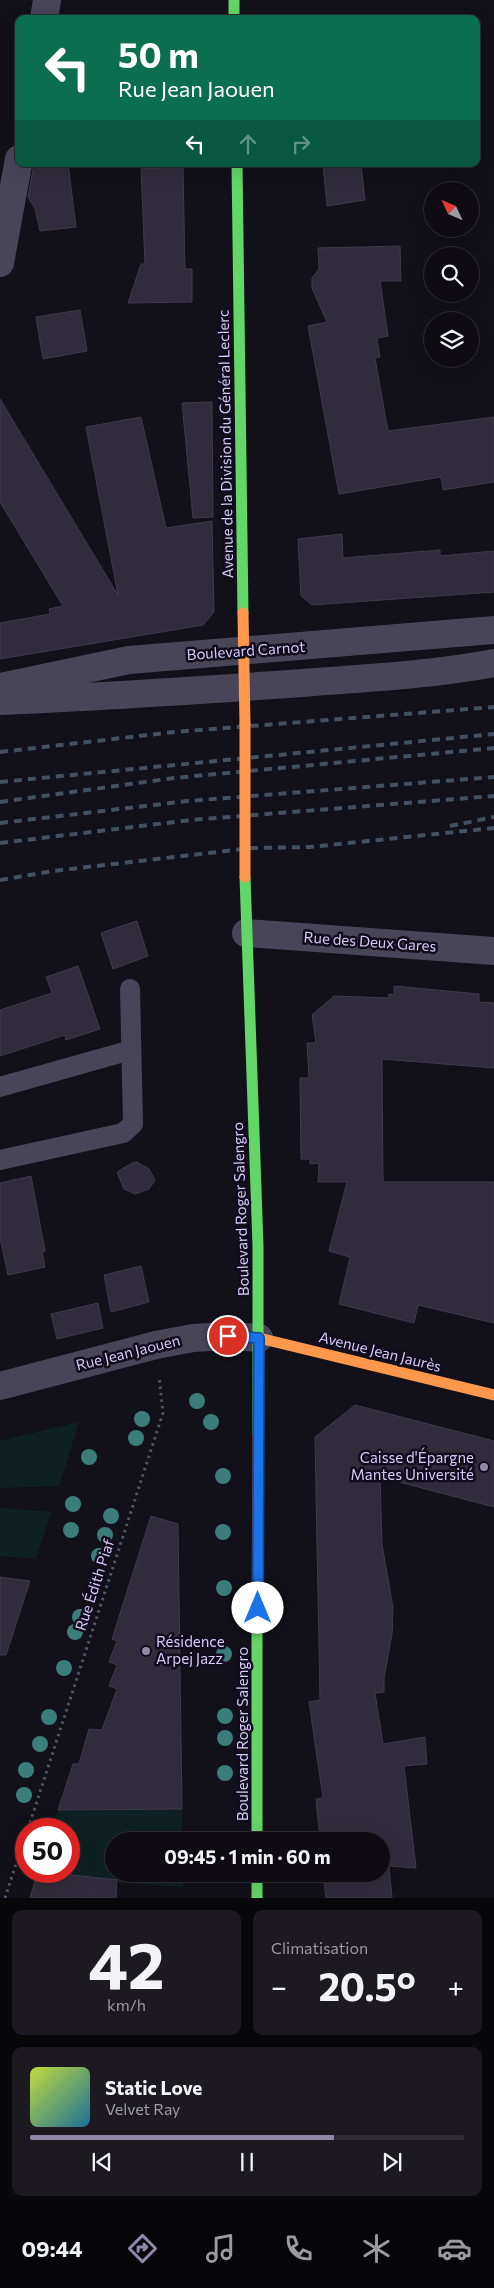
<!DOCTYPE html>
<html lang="fr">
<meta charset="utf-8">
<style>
body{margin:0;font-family:Commissioner,sans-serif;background:#1c1a20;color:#f1f3f6;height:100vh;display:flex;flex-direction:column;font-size:19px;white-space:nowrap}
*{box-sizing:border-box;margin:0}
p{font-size:16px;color:#9b9b9f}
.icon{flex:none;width:28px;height:28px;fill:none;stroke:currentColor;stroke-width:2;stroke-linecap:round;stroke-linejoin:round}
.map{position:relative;height:1898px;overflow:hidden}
.panel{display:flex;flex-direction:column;gap:12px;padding:12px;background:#08070a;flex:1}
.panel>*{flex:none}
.banner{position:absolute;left:15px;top:15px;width:465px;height:152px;border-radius:10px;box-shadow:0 5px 20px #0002,0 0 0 1px #2e2c32;background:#0b6e4f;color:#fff;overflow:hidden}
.needle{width:32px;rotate:314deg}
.tools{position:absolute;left:424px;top:182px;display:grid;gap:10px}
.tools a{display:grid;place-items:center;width:55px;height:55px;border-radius:50%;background:#0e0c12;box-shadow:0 5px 20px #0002,0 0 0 1px #2e2c32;font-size:25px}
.speed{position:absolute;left:15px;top:1818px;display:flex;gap:10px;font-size:25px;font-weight:700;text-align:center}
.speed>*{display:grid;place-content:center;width:65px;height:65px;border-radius:50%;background:#0e0c12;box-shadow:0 5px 20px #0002,0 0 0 1px #2e2c32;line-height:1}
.speed .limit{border:8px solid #d22;background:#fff;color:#111}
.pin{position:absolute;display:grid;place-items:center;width:42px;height:42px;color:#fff;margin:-21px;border:2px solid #fff;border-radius:50%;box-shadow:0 1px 5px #0007}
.me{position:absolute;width:55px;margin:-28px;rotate:0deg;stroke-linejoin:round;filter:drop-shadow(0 0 4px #0008)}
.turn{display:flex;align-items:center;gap:18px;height:105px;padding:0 20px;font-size:22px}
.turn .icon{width:65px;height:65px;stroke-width:2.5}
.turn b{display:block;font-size:35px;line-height:42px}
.lanes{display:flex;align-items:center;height:48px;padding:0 20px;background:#0003;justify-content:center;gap:25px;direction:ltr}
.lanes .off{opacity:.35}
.big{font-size:38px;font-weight:700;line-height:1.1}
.panel .widget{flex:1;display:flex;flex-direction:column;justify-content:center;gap:8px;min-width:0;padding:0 18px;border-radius:10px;background:#1c1a20}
.panel .dial{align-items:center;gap:0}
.dial b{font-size:65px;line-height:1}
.song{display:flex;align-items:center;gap:15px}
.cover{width:60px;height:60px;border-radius:8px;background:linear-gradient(135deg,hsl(70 70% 55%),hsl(200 70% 35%))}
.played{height:5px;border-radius:2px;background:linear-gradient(90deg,#9288ac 70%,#2e2c32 70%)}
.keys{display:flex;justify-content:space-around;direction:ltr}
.heat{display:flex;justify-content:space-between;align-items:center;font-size:28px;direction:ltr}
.panel .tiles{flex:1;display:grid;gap:12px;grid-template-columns:1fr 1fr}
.widget:last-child{grid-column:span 2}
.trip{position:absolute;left:105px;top:1832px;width:285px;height:50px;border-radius:25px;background:#0e0c12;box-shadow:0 5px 20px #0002,0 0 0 1px #2e2c32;font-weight:700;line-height:50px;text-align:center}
.tabs{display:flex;height:80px;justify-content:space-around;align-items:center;background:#060507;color:#9b9b9f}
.tabs .icon{width:35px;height:35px}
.tabs .active{color:#9288ac}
.tabs b{font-size:22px;color:#f1f3f6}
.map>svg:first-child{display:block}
.green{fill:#0f2023}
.building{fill:#312c3b;stroke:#403a4c}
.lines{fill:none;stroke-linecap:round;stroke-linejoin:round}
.path{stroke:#4d5764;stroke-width:3;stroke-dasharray:2.5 4;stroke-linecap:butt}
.lane{stroke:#484559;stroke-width:20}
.street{stroke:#484559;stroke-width:28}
.fast{stroke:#63d668;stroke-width:11}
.slow{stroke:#ff974d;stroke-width:11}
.jam{stroke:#b3261e;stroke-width:11}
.rail{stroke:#425162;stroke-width:4;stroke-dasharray:8 6;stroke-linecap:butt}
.slow-bridge{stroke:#ff974d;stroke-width:11}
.tree{fill:#3a7d7b}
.route-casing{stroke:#114b97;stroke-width:12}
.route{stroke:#1a73e8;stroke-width:9}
.poi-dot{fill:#9288ac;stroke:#110c1c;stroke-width:2}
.labels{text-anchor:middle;stroke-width:5;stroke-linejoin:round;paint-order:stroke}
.street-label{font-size:15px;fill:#d7c9fc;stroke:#110c1c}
.poi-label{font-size:15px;fill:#d7c9fc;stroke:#110c1c;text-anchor:end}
</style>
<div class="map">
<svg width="494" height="1898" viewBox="0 0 494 1898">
<rect width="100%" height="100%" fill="#121018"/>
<g class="green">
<path d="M79,1422L59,1486L0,1488V1441Z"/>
<path d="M0,1508L51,1512L36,1559L0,1556Z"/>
<path d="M182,1809V1841H114V1874H183V1887L114,1882L38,1871H69V1829H52L58,1810Z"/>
</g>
<g class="building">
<path d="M34,164H68L76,227L40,231L35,209L28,197Z"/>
<path d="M323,164H361L365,200L327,206Z"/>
<path d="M183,167L185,269H192V302L128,303L141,264H145L141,169Z"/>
<path d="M400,246L401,281H380L388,336L377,338L380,357L375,358L388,431L494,417V482L443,490L441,477L339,494L308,326L327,322L312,288V278L319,269L318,248Z"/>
<path d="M80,310L87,351L43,359L36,317Z"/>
<path d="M0,399L118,595L86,427L141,417L166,528L212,521L214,612L203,625L0,659V623L50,614L49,609L63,606L0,502Z"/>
<path d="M212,402L213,517L193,518L182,403Z"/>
<path d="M342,534L343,558L440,550V556L494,551V592L312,605L301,596L298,539Z"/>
<path d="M137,921L148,956L113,969L101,933Z"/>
<path d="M78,966L100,1029L66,1040L65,1035L0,1056V1010L52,993L46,977Z"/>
<path d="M394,986L479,994V1002L494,1003V1068L382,1059L383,1182H494V1323L418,1305L414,1323L339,1304L350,1257L329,1251L347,1182H318L319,1163L310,1164V1159H301L300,1078H309L307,1043H316L312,1015L334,996L389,998V994L394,995Z"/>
<path d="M137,1162L149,1169L155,1180L149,1189L135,1194L124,1189L117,1172L132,1163Z"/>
<path d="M31,1176L45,1251L42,1252L45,1267L8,1275L0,1238V1183Z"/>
<path d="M141,1266L149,1302L111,1312L104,1275Z"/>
<path d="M98,1303L103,1328L57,1339L51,1314Z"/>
<path d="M355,1405L494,1441V1507L380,1477L382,1544L393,1608L392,1634L384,1678V1692L375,1693L383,1744L425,1737L427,1764L404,1766L416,1868L389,1866L392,1898H326L323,1874H381V1841H320L316,1799L323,1798L309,1702L320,1700L315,1437Z"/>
<path d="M151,1516L178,1524L182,1809L58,1810L73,1764H79L89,1729L102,1730L117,1689L109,1686L117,1665L109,1662L117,1641L112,1639Z"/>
<path d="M0,1577L30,1581L6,1655H0Z"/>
<path d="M38,1871L117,1880L116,1898H30Z"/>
</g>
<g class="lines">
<g class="path">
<path d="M28,1829L163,1413L159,1376"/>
<path d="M5,1898L26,1833"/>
</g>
<g class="lane">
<path d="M0,1087L131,1050"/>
<path d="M0,1160L123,1133L133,1124L130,989"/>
</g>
<g class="street">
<path d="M44,19L47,0"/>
<path d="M0,263L19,159"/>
<path d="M0,687L129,660L494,630"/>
<path d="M0,701C101,697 201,690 302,683C366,678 431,675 494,663"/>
<path d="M246,933L494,951"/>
<path d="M0,1386L156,1345L193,1338L228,1336L259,1338"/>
</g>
<g class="fast">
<path d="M234,0V19"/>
<path d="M237,164L243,613"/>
<path d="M245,877L258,1246V1435"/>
<path d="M257,1841V1597"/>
<path d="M257,1874V1898"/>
</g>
<g class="slow">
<path d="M243,613L245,724"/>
<path d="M259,1338L494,1395"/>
</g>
<path class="jam" d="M257,1597L258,1435"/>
<g class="rail">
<path d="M0,752L174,732L494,707"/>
<path d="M0,782L494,734"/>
<path d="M0,802L174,778L494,748"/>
<path d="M0,823L188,801L494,777"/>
<path d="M450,826L494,817"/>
<path d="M0,843L191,820L494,796"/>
<path d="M0,880L53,871L252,848L310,847L494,828"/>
</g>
<path class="slow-bridge" d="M245,724V877"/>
</g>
<g class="tree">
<circle cx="197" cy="1401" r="8"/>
<circle cx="142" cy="1419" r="8"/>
<circle cx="211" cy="1422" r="8"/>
<circle cx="136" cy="1438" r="8"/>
<circle cx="89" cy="1457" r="8"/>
<circle cx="223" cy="1476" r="8"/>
<circle cx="73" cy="1504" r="8"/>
<circle cx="111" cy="1516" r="8"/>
<circle cx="71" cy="1530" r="8"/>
<circle cx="223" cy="1532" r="8"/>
<circle cx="105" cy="1535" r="8"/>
<circle cx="99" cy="1556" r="8"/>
<circle cx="224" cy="1588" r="8"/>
<circle cx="80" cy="1617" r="8"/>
<circle cx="75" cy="1632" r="8"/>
<circle cx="224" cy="1654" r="8"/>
<circle cx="64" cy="1668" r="8"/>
<circle cx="225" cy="1716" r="8"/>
<circle cx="49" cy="1717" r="8"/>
<circle cx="225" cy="1738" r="8"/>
<circle cx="40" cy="1744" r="8"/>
<circle cx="26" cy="1770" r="8"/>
<circle cx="225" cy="1773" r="8"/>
<circle cx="24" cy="1795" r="8"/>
</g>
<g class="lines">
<g class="route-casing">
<path id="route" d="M228,1336L259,1338L258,1608"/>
</g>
<use href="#route" class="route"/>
</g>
<g class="poi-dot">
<circle cx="484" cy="1467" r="5"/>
<circle cx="146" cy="1651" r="5"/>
</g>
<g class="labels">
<g class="street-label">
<text transform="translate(226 444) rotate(-91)" y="5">Avenue de la Division du Général Leclerc</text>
<text transform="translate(246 651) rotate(-4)" y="5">Boulevard Carnot</text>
<text transform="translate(370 942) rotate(4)" y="5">Rue des Deux Gares</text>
<text transform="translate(241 1209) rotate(-92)" y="5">Boulevard Roger Salengro</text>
<text transform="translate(380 1352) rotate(14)" y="5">Avenue Jean Jaurès</text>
<text transform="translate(128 1353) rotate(-14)" y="5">Rue Jean Jaouen</text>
<text transform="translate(95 1585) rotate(-72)" y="5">Rue Édith Piaf</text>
<text transform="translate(243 1734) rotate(-90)" y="5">Boulevard Roger Salengro</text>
</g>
<g class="poi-label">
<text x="474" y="1463">Caisse d'Épargne<tspan x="474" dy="17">Mantes Université</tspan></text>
<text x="156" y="1647" text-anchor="start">Résidence<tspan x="156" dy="17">Arpej Jazz</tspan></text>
</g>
</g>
</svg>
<div class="tools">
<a><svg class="needle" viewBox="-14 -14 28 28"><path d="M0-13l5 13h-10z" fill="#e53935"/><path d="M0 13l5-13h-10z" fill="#9b9b9f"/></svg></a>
<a><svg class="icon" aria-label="search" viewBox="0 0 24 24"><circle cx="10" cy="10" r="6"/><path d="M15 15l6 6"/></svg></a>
<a><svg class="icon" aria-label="layers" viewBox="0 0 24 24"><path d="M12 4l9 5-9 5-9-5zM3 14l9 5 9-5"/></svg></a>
</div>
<div class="speed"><div class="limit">50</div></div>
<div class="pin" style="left:228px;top:1336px;background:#d93025"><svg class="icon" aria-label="arrive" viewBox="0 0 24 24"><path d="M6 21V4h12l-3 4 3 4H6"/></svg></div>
<svg class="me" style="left:258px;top:1608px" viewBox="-20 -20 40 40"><circle r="19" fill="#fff"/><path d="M0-13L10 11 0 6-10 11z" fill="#1a73e8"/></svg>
<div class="trip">09:45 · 1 min · 60 m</div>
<div class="banner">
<div class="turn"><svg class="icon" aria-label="left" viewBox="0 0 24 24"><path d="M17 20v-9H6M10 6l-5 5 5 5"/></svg><div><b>50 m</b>Rue Jean Jaouen</div></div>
<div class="lanes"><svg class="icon" aria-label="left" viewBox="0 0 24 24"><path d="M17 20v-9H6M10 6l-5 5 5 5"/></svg><svg class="icon off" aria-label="ahead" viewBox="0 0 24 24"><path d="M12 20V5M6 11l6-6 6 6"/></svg><svg class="icon off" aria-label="right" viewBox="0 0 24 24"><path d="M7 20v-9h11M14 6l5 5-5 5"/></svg></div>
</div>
</div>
<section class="panel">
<div class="tiles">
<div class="widget dial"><b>42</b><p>km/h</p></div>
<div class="widget"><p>Climatisation</p>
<div class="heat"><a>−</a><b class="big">20.5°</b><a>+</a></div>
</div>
<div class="widget">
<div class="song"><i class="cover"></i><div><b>Static Love</b><p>Velvet Ray</p></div></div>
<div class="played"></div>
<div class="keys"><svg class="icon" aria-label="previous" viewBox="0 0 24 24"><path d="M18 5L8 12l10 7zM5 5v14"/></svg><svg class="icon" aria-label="pause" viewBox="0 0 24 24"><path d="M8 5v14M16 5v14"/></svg><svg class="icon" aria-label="next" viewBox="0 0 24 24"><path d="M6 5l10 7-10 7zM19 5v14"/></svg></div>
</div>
</div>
</section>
<nav class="tabs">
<b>09:44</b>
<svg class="icon active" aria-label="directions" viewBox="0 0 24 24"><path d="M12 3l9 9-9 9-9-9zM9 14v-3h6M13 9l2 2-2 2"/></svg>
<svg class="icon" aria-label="music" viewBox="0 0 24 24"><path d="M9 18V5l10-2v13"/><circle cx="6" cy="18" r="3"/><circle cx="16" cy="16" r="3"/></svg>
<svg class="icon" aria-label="phone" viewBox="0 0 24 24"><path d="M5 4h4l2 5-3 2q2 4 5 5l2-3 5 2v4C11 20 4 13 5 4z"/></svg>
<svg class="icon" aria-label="climate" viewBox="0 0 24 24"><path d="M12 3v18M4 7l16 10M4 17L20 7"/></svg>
<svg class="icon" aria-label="car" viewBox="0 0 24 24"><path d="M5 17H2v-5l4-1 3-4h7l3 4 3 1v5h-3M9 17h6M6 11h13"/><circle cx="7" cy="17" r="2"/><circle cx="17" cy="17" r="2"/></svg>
</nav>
